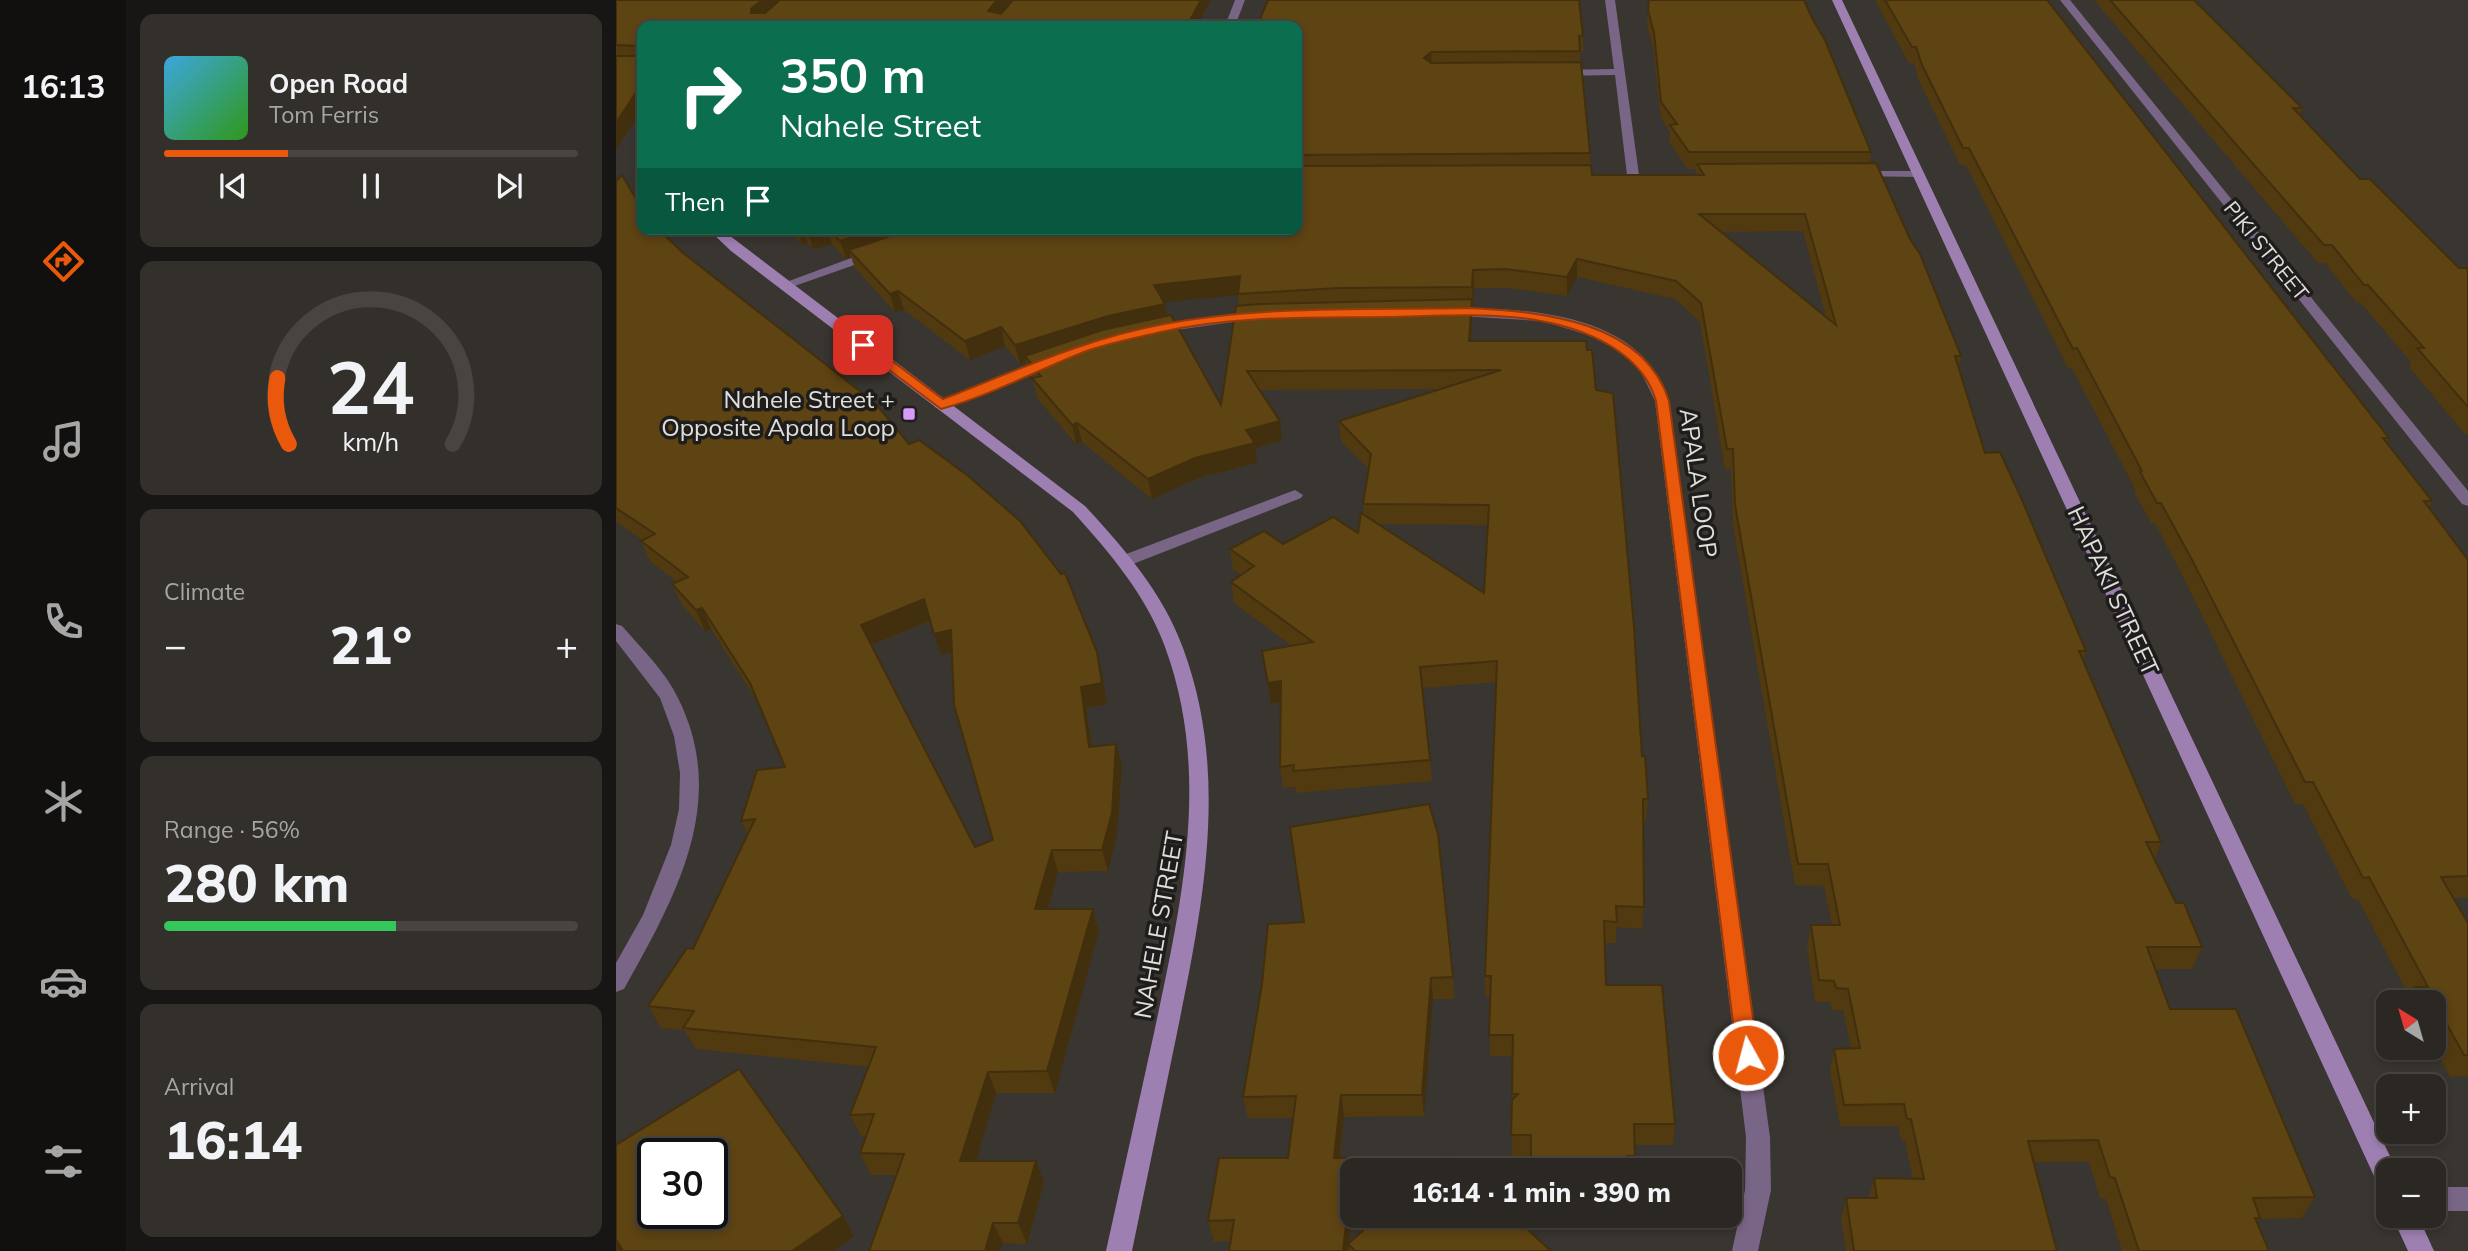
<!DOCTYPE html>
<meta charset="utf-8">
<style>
body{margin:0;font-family:Mulish,sans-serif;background:#33302c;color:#f1f3f6;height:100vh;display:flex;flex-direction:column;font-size:26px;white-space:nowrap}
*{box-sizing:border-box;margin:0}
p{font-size:23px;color:#a6a6a6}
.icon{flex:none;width:38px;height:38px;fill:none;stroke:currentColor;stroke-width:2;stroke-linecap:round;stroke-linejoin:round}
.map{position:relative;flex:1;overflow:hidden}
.details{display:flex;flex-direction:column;gap:14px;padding:14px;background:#181614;width:490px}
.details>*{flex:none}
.hud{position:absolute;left:21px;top:21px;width:665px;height:214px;border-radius:14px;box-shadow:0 4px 10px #0003,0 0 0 2px #474441;background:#0b6e4f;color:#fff;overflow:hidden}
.needle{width:46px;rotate:323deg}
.fabs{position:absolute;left:1760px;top:990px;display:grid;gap:14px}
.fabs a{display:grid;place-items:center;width:70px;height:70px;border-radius:14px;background:#2b2824;box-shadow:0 4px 10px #0003,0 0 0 2px #474441;font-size:35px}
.speed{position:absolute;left:21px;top:1138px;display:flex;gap:14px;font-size:35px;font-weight:700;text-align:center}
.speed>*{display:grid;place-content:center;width:91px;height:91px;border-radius:50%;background:#2b2824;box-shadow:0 4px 10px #0003,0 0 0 2px #474441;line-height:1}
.speed .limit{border:4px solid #111;border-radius:10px;background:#fff;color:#111}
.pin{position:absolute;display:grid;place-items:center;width:60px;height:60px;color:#fff;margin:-30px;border-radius:14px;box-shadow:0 4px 10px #0006}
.me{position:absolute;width:77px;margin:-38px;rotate:353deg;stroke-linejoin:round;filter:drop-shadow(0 0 5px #0008)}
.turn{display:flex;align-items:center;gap:24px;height:147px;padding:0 28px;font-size:32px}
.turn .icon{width:91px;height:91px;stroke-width:2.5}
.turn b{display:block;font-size:49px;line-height:60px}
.then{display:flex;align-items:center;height:66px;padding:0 28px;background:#0003;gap:14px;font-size:26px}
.big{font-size:52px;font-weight:800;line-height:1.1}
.details .tile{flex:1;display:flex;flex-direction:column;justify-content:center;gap:10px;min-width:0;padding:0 24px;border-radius:14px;background:#33302c}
.details .dial{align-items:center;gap:0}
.dial svg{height:182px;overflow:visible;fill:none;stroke:#474441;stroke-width:7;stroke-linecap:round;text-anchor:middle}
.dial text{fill:#f1f3f6;stroke:none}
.song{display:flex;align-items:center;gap:21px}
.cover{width:84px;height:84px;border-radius:10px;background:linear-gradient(135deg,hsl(200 70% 55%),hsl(110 70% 35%))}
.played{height:7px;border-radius:4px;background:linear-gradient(90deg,#ea580c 30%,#474441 30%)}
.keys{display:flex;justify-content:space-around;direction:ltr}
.heat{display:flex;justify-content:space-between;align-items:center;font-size:38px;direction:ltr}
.charge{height:10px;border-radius:5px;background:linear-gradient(90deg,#34c759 56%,#474441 0)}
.trip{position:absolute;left:724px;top:1158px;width:402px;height:70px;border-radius:14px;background:#2b2824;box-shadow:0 4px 10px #0003,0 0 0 2px #474441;font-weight:800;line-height:70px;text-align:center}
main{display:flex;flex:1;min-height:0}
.menu{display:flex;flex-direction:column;width:126px;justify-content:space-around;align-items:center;background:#11100e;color:#a6a6a6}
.menu .icon{width:49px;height:49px}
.menu .on{color:#ea580c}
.menu b{font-size:32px;color:#f1f3f6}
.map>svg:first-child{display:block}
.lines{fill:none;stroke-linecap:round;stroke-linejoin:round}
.street{fill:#796586;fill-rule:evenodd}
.secondary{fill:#9e7fb2;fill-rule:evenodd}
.wall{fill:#513a10;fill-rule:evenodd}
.shaded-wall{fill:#422f0d}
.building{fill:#5e4313;stroke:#422f0d;stroke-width:2;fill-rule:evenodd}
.route{fill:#ea580c;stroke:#983908;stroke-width:2}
.poi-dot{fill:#d69bfa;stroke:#1f1d1b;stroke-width:2.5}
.labels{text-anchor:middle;stroke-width:7;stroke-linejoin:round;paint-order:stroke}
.far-street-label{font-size:21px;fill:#e0dedb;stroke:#1f1d1b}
.poi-label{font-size:24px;fill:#e0dedb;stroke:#1f1d1b;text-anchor:end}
.street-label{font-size:24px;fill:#e0dedb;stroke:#1f1d1b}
</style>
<main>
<nav class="menu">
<b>16:13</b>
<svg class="icon on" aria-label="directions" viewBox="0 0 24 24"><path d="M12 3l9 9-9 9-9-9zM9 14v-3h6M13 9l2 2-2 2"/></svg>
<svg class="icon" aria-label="music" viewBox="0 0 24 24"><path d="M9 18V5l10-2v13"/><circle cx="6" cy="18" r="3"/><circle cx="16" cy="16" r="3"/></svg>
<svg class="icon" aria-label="phone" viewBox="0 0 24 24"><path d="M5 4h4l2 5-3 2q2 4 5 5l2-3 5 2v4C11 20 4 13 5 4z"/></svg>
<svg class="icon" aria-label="climate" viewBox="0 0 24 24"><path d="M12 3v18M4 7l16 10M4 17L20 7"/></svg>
<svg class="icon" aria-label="car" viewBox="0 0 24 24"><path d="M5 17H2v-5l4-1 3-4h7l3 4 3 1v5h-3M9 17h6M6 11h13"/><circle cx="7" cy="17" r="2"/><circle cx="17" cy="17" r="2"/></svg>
<svg class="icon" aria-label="filters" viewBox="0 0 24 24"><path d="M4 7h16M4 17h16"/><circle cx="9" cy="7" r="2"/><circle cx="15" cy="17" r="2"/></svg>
</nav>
<section class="details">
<div class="tile">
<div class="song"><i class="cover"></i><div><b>Open Road</b><p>Tom Ferris</p></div></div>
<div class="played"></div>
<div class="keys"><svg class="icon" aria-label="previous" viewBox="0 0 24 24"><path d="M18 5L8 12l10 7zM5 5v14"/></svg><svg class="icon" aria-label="pause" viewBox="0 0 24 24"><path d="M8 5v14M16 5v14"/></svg><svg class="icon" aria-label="next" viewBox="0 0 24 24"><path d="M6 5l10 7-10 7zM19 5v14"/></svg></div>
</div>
<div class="tile dial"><svg viewBox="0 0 100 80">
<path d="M14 69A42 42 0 1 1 86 69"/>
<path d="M14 69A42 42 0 0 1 9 40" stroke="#ea580c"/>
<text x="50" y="56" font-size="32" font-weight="700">24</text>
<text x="50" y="72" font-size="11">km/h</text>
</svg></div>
<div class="tile"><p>Climate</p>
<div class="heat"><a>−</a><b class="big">21°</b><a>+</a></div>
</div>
<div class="tile"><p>Range · 56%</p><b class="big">280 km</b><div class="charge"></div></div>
<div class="tile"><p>Arrival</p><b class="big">16:14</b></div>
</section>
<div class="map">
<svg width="1852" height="1251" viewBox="0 0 1852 1251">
<rect width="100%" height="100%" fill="#393530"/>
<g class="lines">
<g class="street">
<path d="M619,0H629L619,26H609Z"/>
<path d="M989,0H999L1023,175L1017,178L1011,175L999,75L944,76L939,73L944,70L998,69Z"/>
<path d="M1444,0H1454L1852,491V506L1846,504Z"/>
<path d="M1241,171H1303L1309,174L1303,177L1237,176V172Z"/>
<path d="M257,250L263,254L261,257L173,288L168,289L162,285Z"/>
<path d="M832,308C897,308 999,310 1039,372C1045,381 1049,392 1053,401L1154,1137L1155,1190L1142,1251H1116L1129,1190L1130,1137L1039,401L1026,374L1008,354L982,338L926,321L827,315V309Z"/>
<path d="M640,311L647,315L645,318L539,333L532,329L539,325Z"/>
<path d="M432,356L437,357V363L330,408H320L318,405Z"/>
<path d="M679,490L687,495L685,498L517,564H505L503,560L505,556Z"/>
<path d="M0,624L6,626C26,649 49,671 62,698C114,802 59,898 8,989L0,992V963L27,915L55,845L63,809L64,773L58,736L44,698L0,641Z"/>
<rect x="1818" y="1187" width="34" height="24"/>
</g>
<g class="secondary">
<path d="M1216,0H1226L1781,1171H1773V1192L1764,1189Z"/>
<path d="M92,229H105L469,506C508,548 547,593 567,648C614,775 587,905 561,1033C546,1106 531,1178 516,1251H490C506,1178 522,1106 538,1033C565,906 596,774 549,647C530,595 494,553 457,512L115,251Z"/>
<path d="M1776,1216H1802L1818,1251H1792Z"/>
</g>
</g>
<g class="wall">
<path d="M0,0L388,10L595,0L581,26H26V109L0,150Z"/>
<path d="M1033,0L1255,152L1254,163L1345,356L1343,366L1369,453L1470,651L1467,660L1545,842L1539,860L1560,903L1586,947L1576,969H1539L1554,1009L1699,1197L1686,1218L1644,1219L1641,1223L1653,1251H1506L1490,1199L1484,1198L1473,1162H1417L1441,1251H1230L1225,1219L1230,1198H1253L1258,1178L1297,1179L1289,1141L1285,1140L1282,1126H1224L1214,1070L1218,1049L1235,1048L1227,1010H1216L1214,1002H1199L1191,947L1195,925H1216L1208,886L1179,885L1117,525L1115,469H1109L1084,322L1059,299L961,277L951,296L891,288H858L857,306H856L855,341L971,350L980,390L1032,799L1030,821H1027L1028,907L1026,929L1000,927V943H989L990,985L1059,1124L1057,1145H1018V1171H915V1157L896,1156L897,1056H874V997H869V976L880,682L807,688L816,781L680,793L679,787L667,788L664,767V703L655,704L646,651L676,646L618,603L615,582L625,575L617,570L614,549L667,544L742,533L748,515L747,504L753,469L725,441L723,421L824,389L643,390L666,441L639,448L641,463L582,478L536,499L466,442L460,444L421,398L417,379L414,375L410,362L404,364L389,346L354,360L288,310L279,312L239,268L235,257L230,259L216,244L197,249L192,243L186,245L173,229H681V26L967,36V52H964V62L976,175H1080V169H1072L1053,142L1054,132L1045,118L1037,48L1031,25ZM1187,231L1210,317L1105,232ZM622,295L623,306L605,405L551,315L548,302ZM763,524L871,525L868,593Z"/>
<path d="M1259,0H1431L1773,438L1771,443L1816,501L1813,507L1852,560V898H1837L1852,923V1076L1834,1077L1818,1047V1003H1789L1793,996L1742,899H1736L1687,804H1679L1568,579L1539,523H1535L1518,492L1519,489L1456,368H1452L1350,165H1344L1303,81L1298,63H1293Z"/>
<path d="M1478,0H1578L1686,108L1684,115L1744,179L1843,268L1852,270V434H1849L1793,367L1795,362L1745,303H1741L1709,263H1702Z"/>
<path d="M0,181L26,229L486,674L491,704L470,708L476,746L506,765L501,835L492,871L442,872L432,909H477L483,931L439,1093H380L360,1161H420L428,1182L411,1244L387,1243L280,1175H255L244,1153L250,1136H245L234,1115L253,1067L80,1049L68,1030L45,1028L32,1006L77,949L132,834L125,821L169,767L141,701L95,629L89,631L66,605L56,584L61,582L34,561L25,541L27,540L0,522ZM314,621L325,655L336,652L377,840L359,847L256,645Z"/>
<path d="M688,922L837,977L838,999H817L808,1116L728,1117L724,1158L737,1171V1210L733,1242L935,1251H733V1250V1251H613L615,1241L598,1242L592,1221L672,1158L677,1118H632L627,1097Z"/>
</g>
<g class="shaded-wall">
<path d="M146,0H167L140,26L135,13V9Z"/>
<path d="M381,0H396L375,26L372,11Z"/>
<path d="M585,0H595L581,26H571Z"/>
<path d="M815,52L816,67L808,58Z"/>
<path d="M26,83V109L0,150V123Z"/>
<path d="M181,229H187L192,243L186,245Z"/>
<path d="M199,229H211L216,244L197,249L191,231Z"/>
<path d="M259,229H317L233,250L235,257L230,259L224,241Z"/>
<path d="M961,259V277L951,296V277Z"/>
<path d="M857,270L858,288L857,306L856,287Z"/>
<path d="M624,276L622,295L542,303L538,285Z"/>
<path d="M282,291L288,310L279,312L274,294Z"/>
<path d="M856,299V318L854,360L853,341Z"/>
<path d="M549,304L552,323L409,356L410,362L404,364L399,345L492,316Z"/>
<path d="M385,327L389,346L354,360L349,341Z"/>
<path d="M664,421L666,441L639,448L641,463L582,478L536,499L532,479L630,430Z"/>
<path d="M461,423L466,442L460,444L456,425Z"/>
<path d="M308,599L315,620L253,646L245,625Z"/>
<path d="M86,608L95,629L89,631L80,610Z"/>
<path d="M335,630L341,651L325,655L318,634Z"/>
<path d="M481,652L486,674L491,704L470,708L479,768L473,747L465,687Z"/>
<path d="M665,681L668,702L655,704L652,683Z"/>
<path d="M500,744L506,765L501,835L492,871L486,850Z"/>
<path d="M436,850L442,872L426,931L419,909Z"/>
<path d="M477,909L483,931L439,1093L431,1071Z"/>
<path d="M815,978L817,999L808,1116L806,1095Z"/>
<path d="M372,1072L380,1093L354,1182L344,1161Z"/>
<path d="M725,1095L728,1117L721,1179L718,1158Z"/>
<path d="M737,1158L739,1171H737V1210L733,1245L732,1244L733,1251H727Z"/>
<path d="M420,1161L428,1182L411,1244L402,1223Z"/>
<path d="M227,1216L238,1236L218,1251H176Z"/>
<path d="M377,1223L387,1243L384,1251H369Z"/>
<path d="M0,1238L9,1251H0Z"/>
</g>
<g class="building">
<path d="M0,0H146L135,9V13H149L164,0H381L372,11L385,14L397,0H585L571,26H26V83L0,123V56H20L23,53L22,46L0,45Z"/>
<path d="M652,0H963L967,36H963L964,51L815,52L808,58L815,63L965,62L974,153L681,155V26H641Z"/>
<path d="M1033,0H1188L1197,20L1209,40L1255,152H1073L1054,125L1061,124L1045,102L1038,33L1032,10Z"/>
<path d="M1269,0H1431L1773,438H1767L1816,501H1808L1852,560V876L1825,877L1852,923V1055H1848L1828,1019H1818V1003H1807L1799,987H1812L1753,877L1747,878L1697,782H1689L1575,558L1545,503H1541L1524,472L1526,471L1461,348L1457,349L1353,148H1347L1306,65L1300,47H1296Z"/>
<path d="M1494,0H1578L1686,108H1677L1744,179H1754L1843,268H1850L1852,270V407L1801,348H1808L1752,285H1748L1716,245H1708Z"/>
<path d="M1260,163L1294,239L1304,254L1345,356H1339L1369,453L1384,452L1406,500L1470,651H1463L1545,842H1530L1560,903H1568L1586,947H1531L1554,1009H1620L1699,1197L1637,1198L1644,1218H1639L1653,1251H1523L1499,1178L1494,1177L1482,1140L1412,1141L1441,1251H1238L1230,1198H1261L1258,1178L1308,1179L1295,1119H1291L1288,1104L1228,1105L1218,1049L1244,1048L1232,989L1220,988L1218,981L1203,980L1195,925H1224L1212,864H1182L1119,505L1117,449H1111L1085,303L1060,281L961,259L951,277L890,269L857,270L856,287L723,288L622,294L624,276L538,285L549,304L492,316L399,345L385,327L349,341L282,291L274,294L233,250L295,229H681V166L975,165L976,175H1088L1081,164ZM1083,214H1189L1220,325Z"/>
<path d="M6,175L26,209V229H42L66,252L259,403L293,444L303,440L351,475L404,521L445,574L449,573L481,652L486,683L465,687L473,747L500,744L496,813L486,850H436L419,909H477L431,1071L372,1072L344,1161H420L402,1223H377L369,1251H253L288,1154L244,1153L258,1114L234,1115L260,1047L67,1028L78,1011L32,1006L71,948L77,949L139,819L125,821L141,770L169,767L134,683L86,608L80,610L56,584L72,577L25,541L39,534L0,508V181ZM308,599L318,634L335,630L338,705L377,840L359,847L245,625Z"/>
<path d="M213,229H259L224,241Z"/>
<path d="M856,299L853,341H970L971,350H976L980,390L997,393L1018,627L1026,756H1029L1032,799H1027L1028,907L1000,906L1001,922L988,921L990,985H1046L1059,1124H1018L1019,1156H1011V1171H956V1158H915V1135H895L896,1100L902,1094H896L897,1035H873L875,976H869L881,661L804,667L814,760L677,771L678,765L664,767L665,681L652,683L646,651L697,642L615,582L638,566L614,549L648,531L667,544L717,517L742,533L745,513L868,593L873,505L747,504L755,454L723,421L885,370L631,371L664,421L630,430L639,443L579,458L532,479L461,423L456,425L416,378L425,376L409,356L486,330L555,315L605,405L620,306L644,304Z"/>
<path d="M813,804L822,834L837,977L815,978L806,1095H725L718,1158H737L727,1251H613L618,1220L592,1221L603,1158H672L680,1096L627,1097L646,984L652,924L688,922L674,827Z"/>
<path d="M123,1069L227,1216L176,1251H7L0,1239V1145ZM37,1153H96V1213H37Z"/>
<path d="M832,1156L848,1171H815Z"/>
<path d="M763,1216H897L935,1251H739L732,1244Z"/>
</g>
<path class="route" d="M856,308C927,312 1028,321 1053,401L1142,1055L1139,1061L1132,1064L1124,1061L1121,1055L1040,401C1027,356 979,333 935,323C882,311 825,316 772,317C696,318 619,315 545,332C520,338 492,343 468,352C422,370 373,396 325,409L240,345L242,342H251L327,399C399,371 471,338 548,324C649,305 754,310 856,308Z"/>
<rect class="poi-dot" x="286" y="407" width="14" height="14" rx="3.5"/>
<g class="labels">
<g class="far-street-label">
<text transform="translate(1650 251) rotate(51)" y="7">PIKI STREET</text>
</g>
<g class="poi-label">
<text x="279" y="408">Nahele Street +<tspan x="279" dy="28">Opposite Apala Loop</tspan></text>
</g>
<g class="street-label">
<text transform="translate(1082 483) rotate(82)" y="8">APALA LOOP</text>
<text transform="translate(1497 591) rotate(65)" y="8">HAPAKI STREET</text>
<text transform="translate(543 925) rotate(-80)" y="8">NAHELE STREET</text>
</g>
</g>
</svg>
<div class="fabs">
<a><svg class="needle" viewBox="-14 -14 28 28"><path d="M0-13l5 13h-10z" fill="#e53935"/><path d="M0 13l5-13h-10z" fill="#a6a6a6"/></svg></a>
<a>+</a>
<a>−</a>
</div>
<div class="speed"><div class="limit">30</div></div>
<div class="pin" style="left:247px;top:345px;background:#d93025"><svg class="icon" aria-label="arrive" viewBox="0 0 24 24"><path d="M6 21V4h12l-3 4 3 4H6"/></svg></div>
<svg class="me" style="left:1132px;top:1055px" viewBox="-20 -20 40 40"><circle r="17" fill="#ea580c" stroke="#fff" stroke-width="3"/><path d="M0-11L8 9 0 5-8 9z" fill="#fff"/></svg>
<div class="trip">16:14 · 1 min · 390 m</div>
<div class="hud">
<div class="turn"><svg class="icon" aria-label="right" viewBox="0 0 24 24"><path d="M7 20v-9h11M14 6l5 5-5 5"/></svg><div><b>350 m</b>Nahele Street</div></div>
<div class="then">Then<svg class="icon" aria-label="arrive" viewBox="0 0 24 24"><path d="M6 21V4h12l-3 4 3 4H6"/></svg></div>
</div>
</div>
</main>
